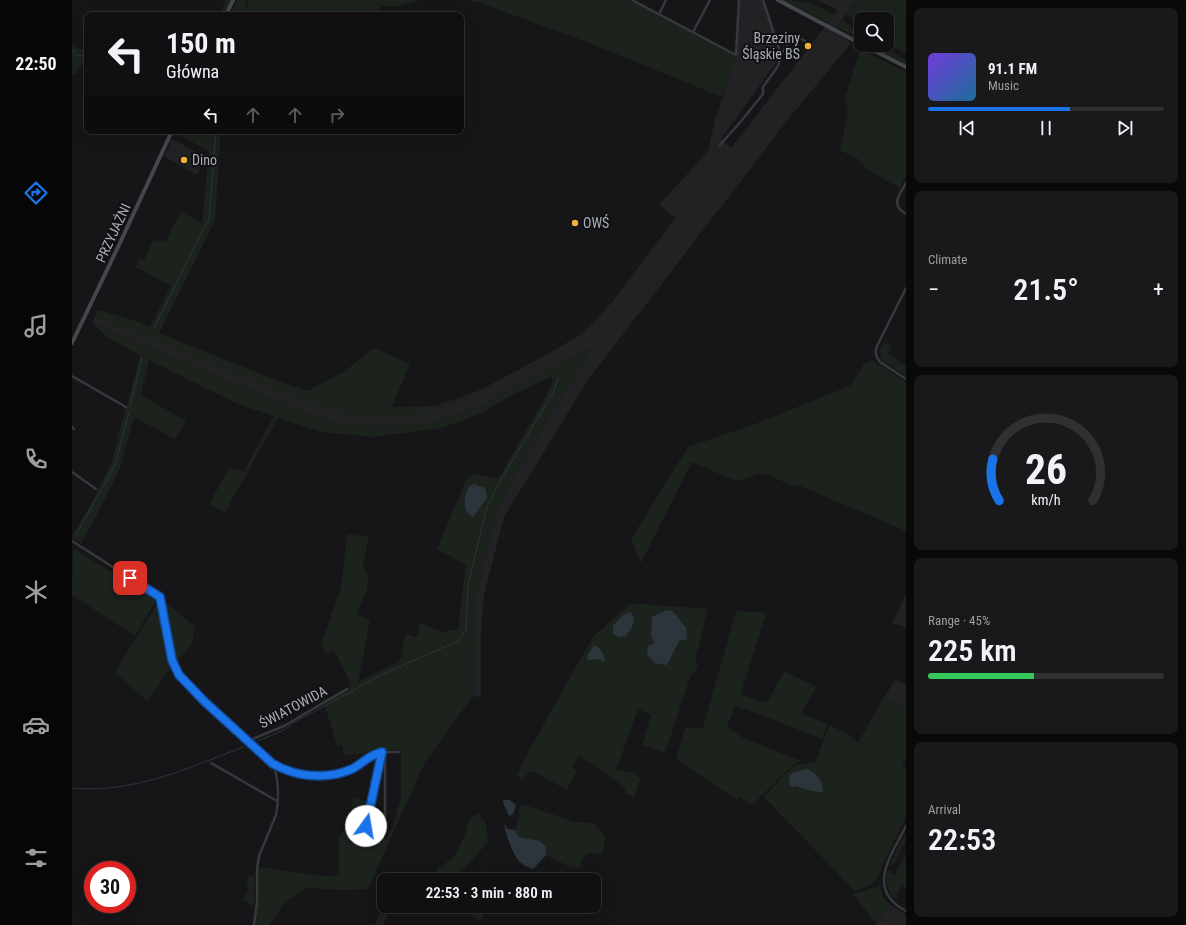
<!DOCTYPE html>
<meta charset="utf-8">
<style>
body{margin:0;font-family:"Roboto Condensed",sans-serif;background:#19191b;color:#f1f3f6;height:100vh;display:flex;flex-direction:column;font-size:15px;white-space:nowrap}
*{box-sizing:border-box;margin:0}
p{font-size:13px;color:#9c9d9f}
.icon{flex:none;width:22px;height:22px;fill:none;stroke:currentColor;stroke-width:2;stroke-linecap:round;stroke-linejoin:round}
.map{position:relative;flex:1;overflow:hidden}
.sheet{display:flex;flex-direction:column;gap:8px;padding:8px;background:#09090a;width:280px}
.sheet>*{flex:none}
.top-card{position:absolute;left:12px;top:12px;width:380px;height:122px;border-radius:8px;box-shadow:0 4px 16px #0002,0 0 0 1px #303032;background:#101012;color:#f1f3f6;overflow:hidden}
.buttons{position:absolute;left:782px;top:12px;display:grid;gap:8px}
.buttons a{display:grid;place-items:center;width:40px;height:40px;border-radius:8px;background:#101012;box-shadow:0 4px 16px #0002,0 0 0 1px #303032;font-size:20px}
.speed{position:absolute;left:12px;top:861px;display:flex;gap:8px;font-size:20px;font-weight:700;text-align:center}
.speed>*{display:grid;place-content:center;width:52px;height:52px;border-radius:50%;background:#101012;box-shadow:0 4px 16px #0002,0 0 0 1px #303032;line-height:1}
.speed .limit{border:6px solid #d22;background:#fff;color:#111}
.pin{position:absolute;display:grid;place-items:center;width:34px;height:34px;color:#fff;margin:-17px;border-radius:8px;box-shadow:0 2px 6px #0006}
.me{position:absolute;width:44px;margin:-22px;rotate:13deg;stroke-linejoin:round;filter:drop-shadow(0 0 3px #0008)}
.turn{display:flex;align-items:center;gap:14px;height:84px;padding:0 16px;font-size:18px}
.turn .icon{width:52px;height:52px;stroke-width:2.5}
.turn b{display:block;font-size:28px;line-height:34px}
.lanes{display:flex;align-items:center;height:38px;padding:0 16px;background:#0003;justify-content:center;gap:20px;direction:ltr}
.lanes .off{opacity:.35}
.big{font-size:30px;font-weight:600;line-height:1.1}
.sheet .card{flex:1;display:flex;flex-direction:column;justify-content:center;gap:6px;min-width:0;padding:0 14px;border-radius:8px;background:#19191b}
.sheet .dial{align-items:center;gap:0}
.dial svg{height:104px;overflow:visible;fill:none;stroke:#303032;stroke-width:7;stroke-linecap:round;text-anchor:middle}
.dial text{fill:#f1f3f6;stroke:none}
.song{display:flex;align-items:center;gap:12px}
.cover{width:48px;height:48px;border-radius:6px;background:linear-gradient(135deg,hsl(260 70% 55%),hsl(200 70% 35%))}
.played{height:4px;border-radius:2px;background:linear-gradient(90deg,#1a73e8 60%,#303032 60%)}
.keys{display:flex;justify-content:space-around;direction:ltr}
.heat{display:flex;justify-content:space-between;align-items:center;font-size:22px;direction:ltr}
.charge{height:6px;border-radius:3px;background:linear-gradient(90deg,#34c759 45%,#303032 0)}
.trip{position:absolute;left:305px;top:873px;width:224px;height:40px;border-radius:8px;background:#101012;box-shadow:0 4px 16px #0002,0 0 0 1px #303032;font-weight:600;line-height:40px;text-align:center}
main{display:flex;flex:1;min-height:0}
.dock{display:flex;flex-direction:column;width:72px;justify-content:space-around;align-items:center;background:#060607;color:#9c9d9f}
.dock .icon{width:28px;height:28px}
.dock .on{color:#1a73e8}
.dock b{font-size:18px;color:#f1f3f6}
.map>svg:first-child{display:block}
.built{fill:#222225}
.green{fill:#1c231d}
.water{fill:#2c353c}
.lines{fill:none;stroke-linecap:round;stroke-linejoin:round}
.stream{stroke:#2c353c;stroke-width:1}
.street{stroke:#37383d;stroke-width:2.5}
.secondary{stroke:#45474d;stroke-width:4}
.route-casing{stroke:#114b97;stroke-width:10}
.route{stroke:#1a73e8;stroke-width:7}
.poi-dot{fill:#f2b134;stroke:#111113;stroke-width:1.5}
.labels{text-anchor:middle;stroke-width:4;stroke-linejoin:round;paint-order:stroke}
.poi-label{font-size:14px;fill:#a8adb8;stroke:#111113;text-anchor:start}
.street-label{font-size:14px;fill:#a8adb8;stroke:#111113}
</style>
<main>
<nav class="dock">
<b>22:50</b>
<svg class="icon on" aria-label="directions" viewBox="0 0 24 24"><path d="M12 3l9 9-9 9-9-9zM9 14v-3h6M13 9l2 2-2 2"/></svg>
<svg class="icon" aria-label="music" viewBox="0 0 24 24"><path d="M9 18V5l10-2v13"/><circle cx="6" cy="18" r="3"/><circle cx="16" cy="16" r="3"/></svg>
<svg class="icon" aria-label="phone" viewBox="0 0 24 24"><path d="M5 4h4l2 5-3 2q2 4 5 5l2-3 5 2v4C11 20 4 13 5 4z"/></svg>
<svg class="icon" aria-label="climate" viewBox="0 0 24 24"><path d="M12 3v18M4 7l16 10M4 17L20 7"/></svg>
<svg class="icon" aria-label="car" viewBox="0 0 24 24"><path d="M5 17H2v-5l4-1 3-4h7l3 4 3 1v5h-3M9 17h6M6 11h13"/><circle cx="7" cy="17" r="2"/><circle cx="17" cy="17" r="2"/></svg>
<svg class="icon" aria-label="filters" viewBox="0 0 24 24"><path d="M4 7h16M4 17h16"/><circle cx="9" cy="7" r="2"/><circle cx="15" cy="17" r="2"/></svg>
</nav>
<div class="map">
<svg width="834" height="925" viewBox="0 0 834 925">
<rect width="100%" height="100%" fill="#161618"/>
<g class="built">
<path d="M667,0H692L701,29L706,55L704,63L649,139L659,148L766,10L745,0H785L761,31L779,43L714,122L516,380L432,517L412,595L409,632V698L402,695L404,593L424,514L440,480L520,347L462,379L429,394L412,405L382,416L356,424L319,427L274,425L241,416L20,323L23,317L282,415L382,404L472,356L508,335L523,321L539,303L603,218L587,205L636,151L643,120L664,55Z"/>
<path d="M100,139L134,157L125,175L92,156Z"/>
<path d="M834,594V627L820,623Z"/>
<path d="M824,679L834,685V710L812,697Z"/>
<path d="M818,904L834,915V925H807Z"/>
</g>
<g class="green">
<path d="M154,0H159L152,15H147Z"/>
<path d="M165,0H174L173,7L175,8L176,0H348L328,6H309L305,15H158Z"/>
<path d="M396,0H560L664,55L650,97L512,41L409,3Z"/>
<path d="M710,0C729,0 747,5 763,15L757,23Z"/>
<path d="M786,0H834V54L815,43V19H789V24L774,14Z"/>
<path d="M770,20L789,33V40L764,27Z"/>
<path d="M797,45H808L834,60V65Z"/>
<path d="M0,46L15,52V57L4,74L0,75Z"/>
<path d="M788,49L834,72V176L828,188L796,170L786,159L768,150L776,113L773,98Z"/>
<path d="M106,131H149L143,220L87,333L211,383L236,391L273,371L302,348L338,364L320,407L363,406L411,389L382,404L340,415H282L235,402L23,317L25,310L58,319L78,327L99,286L64,267L68,258L72,260L81,240L93,242L109,212L130,223L137,151L105,134Z"/>
<path d="M20,323L241,416L274,425L319,427L356,424L382,416L412,405L429,394L462,379L520,347L440,480L424,514L404,593L402,695L353,762L296,889L274,890L235,888L213,902L197,925H184L186,867L250,876L267,875V836L279,825L281,797L295,802L287,833L314,838L320,828L329,796V750L301,751L273,756L270,745L265,746L258,721L250,701L280,686L262,650L254,654L249,645L269,587L275,534L297,537L291,564L296,576L295,589L285,614L298,620L286,682L327,662L334,634L345,637L348,623L371,632L386,629L394,565L365,549L394,480L401,474L426,479L478,389L481,378L478,377L436,397L412,412L370,428L301,437L250,432L206,418L153,512L137,504L157,468L172,471L202,416L166,404L77,360L69,395L114,421L103,439L64,418L61,421L48,468L29,507L9,544L0,538V536L21,500L39,464L68,356L35,337Z"/>
<path d="M812,342L819,346L816,354L834,366V376L809,360L808,350Z"/>
<path d="M800,360L834,382V531L726,485L724,487L691,473L664,481L620,462L569,563L559,539L616,447L681,425L778,386L794,361L795,363Z"/>
<path d="M1,548L84,600L63,636L0,595Z"/>
<path d="M89,598L123,627L120,644L103,663Z"/>
<path d="M87,603L99,667L75,701L43,672L86,603Z"/>
<path d="M559,603L636,609L623,661L626,663L625,668L618,677L593,753L570,745L579,715L566,709L544,770L561,772L568,779L562,797L555,794L551,786L507,755L500,767L504,771L495,790L461,771L455,774L450,780L445,775L460,745L521,637Z"/>
<path d="M664,611L694,613L669,693L670,695L695,703L712,671L744,687L729,714L756,724L750,739L693,716L663,706L655,727L671,738L730,761L722,764L680,805L668,797L665,800L604,759L613,728H631Z"/>
<path d="M812,697L834,710V761L830,765L834,769V816L810,866C806,884 798,885 783,891L692,797L712,775L724,765L743,762L758,725L778,736L786,743Z"/>
<path d="M448,805L459,807L503,822L521,823L533,837L531,854L517,853L511,858L508,868H500L474,855V847L447,837L443,830L447,817Z"/>
<path d="M406,813L414,824L416,842L388,873L377,880H359L366,868L381,858L392,838L397,820Z"/>
<path d="M834,832V840L821,865L818,864Z"/>
<path d="M834,854V888L829,886L824,898L822,899C815,891 814,882 815,871H820L819,874L823,875Z"/>
<path d="M412,871L416,880H401L402,873Z"/>
<path d="M182,876V906L171,900L177,889L174,886L177,877Z"/>
<path d="M808,886L812,899L818,904L807,925H805L781,894Z"/>
<path d="M312,904V906H321L311,925H303Z"/>
<path d="M384,906H402L411,915L410,919L406,920L395,911Z"/>
</g>
<g class="water">
<path d="M402,484L413,488L415,498L401,517C390,512 392,497 396,488Z"/>
<path d="M598,610C608,616 606,621 614,627L615,639L607,641L595,665L582,663L575,653L576,646L583,643L579,636L580,617L587,613Z"/>
<path d="M557,612H559C565,622 560,628 554,636L547,637L541,634V626L550,616Z"/>
<path d="M522,645C529,648 531,653 533,660L531,663L528,659L516,660L515,656Z"/>
<path d="M734,769C743,770 752,783 751,792C747,793 727,788 724,786L721,787L718,785C714,773 724,771 734,769Z"/>
<path d="M431,800H438L444,805L441,814L437,816L432,805Z"/>
<path d="M432,824L436,829L443,830L447,837L468,841L474,847V855L461,869C457,867 452,866 449,863C441,856 434,835 432,824Z"/>
</g>
<g class="lines">
<g class="stream">
<path d="M0,50L5,56L15,55"/>
<path d="M82,328L137,219L144,131"/>
<path d="M58,406L70,358"/>
<path d="M4,535L43,465L57,412"/>
<path d="M186,741L212,730L223,722L309,675L386,641L394,630L396,585L414,510L428,481L482,391L486,378"/>
<path d="M0,788C60,794 117,768 171,747"/>
</g>
<g class="street">
<path d="M560,0L664,55L667,0"/>
<path d="M587,14L594,0"/>
<path d="M621,32L638,0"/>
<path d="M709,54L722,37H725L733,41"/>
<path d="M648,145L670,120L691,94V87L706,66L709,55L691,0"/>
<path d="M834,183C827,195 818,205 834,214"/>
<path d="M834,288L805,346C803,352 803,356 808,362L834,379"/>
<path d="M0,376L54,407"/>
<path d="M0,427L2,429"/>
<path d="M0,472L24,489"/>
<path d="M0,541L88,597L100,660L107,675L133,702L201,764L212,769L227,773L255,775L279,769L293,759L303,754L313,752H327"/>
<path d="M177,742L183,738L212,726L275,689"/>
<path d="M139,763L205,801"/>
<path d="M294,826L310,752"/>
<path d="M834,826C819,856 793,889 834,911"/>
<path d="M313,830V752"/>
<path d="M182,925L185,902V869L187,856L204,815C207,800 207,779 201,764"/>
</g>
<g class="secondary">
<path d="M706,0L789,44"/>
<path d="M154,15L161,0"/>
<path d="M791,45L834,67"/>
<path d="M0,343L47,245L100,131"/>
</g>
</g>
<g class="lines">
<g class="route-casing">
<path id="route" d="M58,578L88,597L100,660L107,675L133,702L201,764C205,765 208,768 212,769C233,778 260,778 280,769C292,763 294,756 310,752L294,826"/>
</g>
<use href="#route" class="route"/>
</g>
<g class="poi-dot">
<circle cx="736" cy="46" r="4"/>
<circle cx="112" cy="160" r="4"/>
<circle cx="503" cy="223" r="4"/>
</g>
<g class="labels">
<g class="poi-label">
<text x="728" y="43" text-anchor="end">Brzeziny<tspan x="728" dy="16">Śląskie BS</tspan></text>
<text x="120" y="165">Dino</text>
<text x="511" y="228">OWŚ</text>
</g>
<g class="street-label">
<text transform="translate(41 233) rotate(-65)" y="5">PRZYJAŹNI</text>
<text transform="translate(221 707) rotate(-28)" y="5">ŚWIATOWIDA</text>
</g>
</g>
</svg>
<div class="buttons">
<a><svg class="icon" aria-label="search" viewBox="0 0 24 24"><circle cx="10" cy="10" r="6"/><path d="M15 15l6 6"/></svg></a>
</div>
<div class="speed"><div class="limit">30</div></div>
<div class="pin" style="left:58px;top:578px;background:#d93025"><svg class="icon" aria-label="arrive" viewBox="0 0 24 24"><path d="M6 21V4h12l-3 4 3 4H6"/></svg></div>
<svg class="me" style="left:294px;top:826px" viewBox="-20 -20 40 40"><circle r="19" fill="#fff"/><path d="M0-13L10 11 0 6-10 11z" fill="#1a73e8"/></svg>
<div class="trip">22:53 · 3 min · 880 m</div>
<div class="top-card">
<div class="turn"><svg class="icon" aria-label="left" viewBox="0 0 24 24"><path d="M17 20v-9H6M10 6l-5 5 5 5"/></svg><div><b>150 m</b>Główna</div></div>
<div class="lanes"><svg class="icon" aria-label="left" viewBox="0 0 24 24"><path d="M17 20v-9H6M10 6l-5 5 5 5"/></svg><svg class="icon off" aria-label="ahead" viewBox="0 0 24 24"><path d="M12 20V5M6 11l6-6 6 6"/></svg><svg class="icon off" aria-label="ahead" viewBox="0 0 24 24"><path d="M12 20V5M6 11l6-6 6 6"/></svg><svg class="icon off" aria-label="right" viewBox="0 0 24 24"><path d="M7 20v-9h11M14 6l5 5-5 5"/></svg></div>
</div>
</div>
<section class="sheet">
<div class="card">
<div class="song"><i class="cover"></i><div><b>91.1 FM</b><p>Music</p></div></div>
<div class="played"></div>
<div class="keys"><svg class="icon" aria-label="previous" viewBox="0 0 24 24"><path d="M18 5L8 12l10 7zM5 5v14"/></svg><svg class="icon" aria-label="pause" viewBox="0 0 24 24"><path d="M8 5v14M16 5v14"/></svg><svg class="icon" aria-label="next" viewBox="0 0 24 24"><path d="M6 5l10 7-10 7zM19 5v14"/></svg></div>
</div>
<div class="card"><p>Climate</p>
<div class="heat"><a>−</a><b class="big">21.5°</b><a>+</a></div>
</div>
<div class="card dial"><svg viewBox="0 0 100 80">
<path d="M14 69A42 42 0 1 1 86 69"/>
<path d="M14 69A42 42 0 0 1 9 37" stroke="#1a73e8"/>
<text x="50" y="56" font-size="32" font-weight="700">26</text>
<text x="50" y="72" font-size="11">km/h</text>
</svg></div>
<div class="card"><p>Range · 45%</p><b class="big">225 km</b><div class="charge"></div></div>
<div class="card"><p>Arrival</p><b class="big">22:53</b></div>
</section>
</main>
